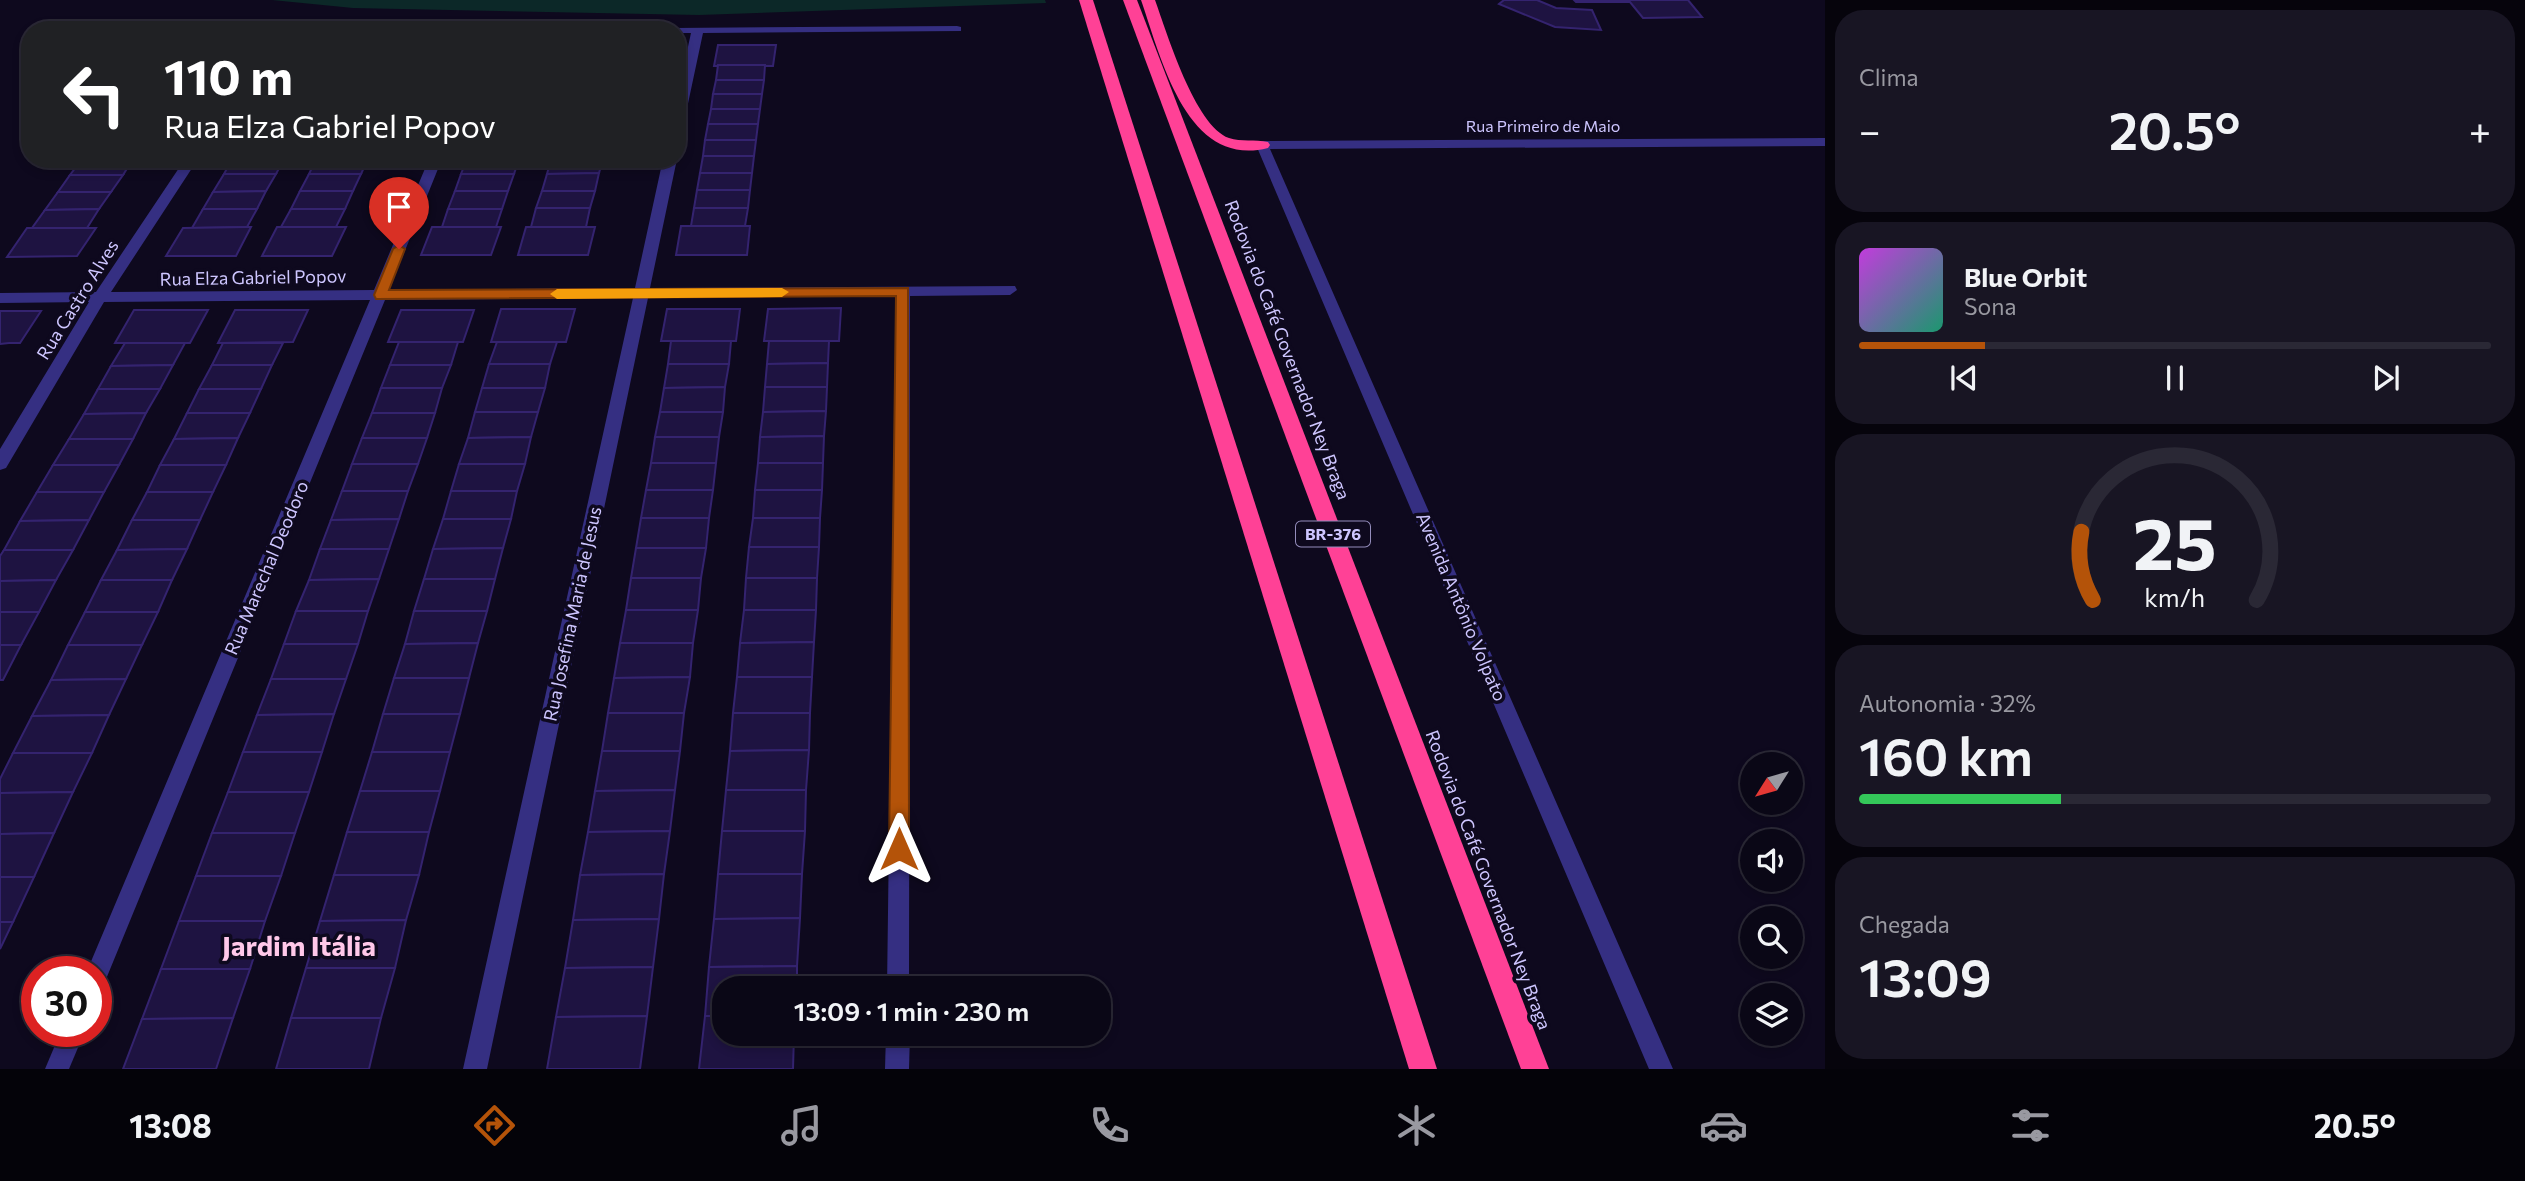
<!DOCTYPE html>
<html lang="pt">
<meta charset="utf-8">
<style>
body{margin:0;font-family:Commissioner,sans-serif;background:#181523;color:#f1f3f6;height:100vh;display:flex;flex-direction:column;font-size:26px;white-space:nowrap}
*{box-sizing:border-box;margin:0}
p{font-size:23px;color:#9999a1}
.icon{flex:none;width:38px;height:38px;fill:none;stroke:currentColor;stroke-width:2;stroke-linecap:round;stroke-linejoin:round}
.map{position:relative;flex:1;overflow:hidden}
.panel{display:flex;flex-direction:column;gap:10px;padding:10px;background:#06040c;width:700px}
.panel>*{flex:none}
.banner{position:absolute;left:21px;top:21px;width:665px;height:147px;border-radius:28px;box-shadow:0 4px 10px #0003,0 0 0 2px #2a2835;background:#202124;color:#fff;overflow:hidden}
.needle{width:46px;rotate:233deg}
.controls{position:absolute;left:1740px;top:752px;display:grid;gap:14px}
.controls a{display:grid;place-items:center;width:63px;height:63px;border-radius:50%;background:#0a0716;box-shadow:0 4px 10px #0003,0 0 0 2px #2a2835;font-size:35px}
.speed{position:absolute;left:21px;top:956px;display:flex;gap:14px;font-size:35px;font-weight:700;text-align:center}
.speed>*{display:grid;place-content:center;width:91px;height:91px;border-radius:50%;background:#0a0716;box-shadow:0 4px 10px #0003,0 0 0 2px #2a2835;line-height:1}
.speed .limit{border:10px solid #d22;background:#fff;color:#111}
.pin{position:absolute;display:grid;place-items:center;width:60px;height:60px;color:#fff;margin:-72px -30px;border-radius:50% 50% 50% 0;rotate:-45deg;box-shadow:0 0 7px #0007}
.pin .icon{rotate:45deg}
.me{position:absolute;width:77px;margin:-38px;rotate:0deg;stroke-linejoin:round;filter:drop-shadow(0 0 5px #0008)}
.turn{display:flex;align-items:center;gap:24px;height:147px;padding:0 28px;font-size:32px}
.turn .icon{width:91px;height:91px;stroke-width:2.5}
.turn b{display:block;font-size:49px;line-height:60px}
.big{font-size:52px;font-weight:600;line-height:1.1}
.panel .widget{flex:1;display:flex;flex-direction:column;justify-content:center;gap:10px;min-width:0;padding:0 24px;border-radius:28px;background:#181523}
.panel .dial{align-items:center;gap:0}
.dial svg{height:182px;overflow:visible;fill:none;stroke:#2a2835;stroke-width:7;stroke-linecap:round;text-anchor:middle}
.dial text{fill:#f1f3f6;stroke:none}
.song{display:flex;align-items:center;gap:21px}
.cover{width:84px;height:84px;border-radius:10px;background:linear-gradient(135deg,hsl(290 70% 55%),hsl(160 70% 35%))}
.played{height:7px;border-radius:4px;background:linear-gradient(90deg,#b45309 20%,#2a2835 20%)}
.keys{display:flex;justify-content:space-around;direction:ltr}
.heat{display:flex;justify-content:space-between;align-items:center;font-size:38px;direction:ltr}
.charge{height:10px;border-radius:5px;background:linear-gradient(90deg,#34c759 32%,#2a2835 0)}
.trip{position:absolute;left:712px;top:976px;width:399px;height:70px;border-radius:28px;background:#0a0716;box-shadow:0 4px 10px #0003,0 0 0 2px #2a2835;font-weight:600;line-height:70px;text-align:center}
.menu{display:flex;height:112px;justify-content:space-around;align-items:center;background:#040309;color:#9999a1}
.menu .icon{width:49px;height:49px}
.menu .active{color:#b45309}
.menu b{font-size:32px;color:#f1f3f6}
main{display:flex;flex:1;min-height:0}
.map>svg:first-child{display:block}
.green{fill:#0c2828}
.building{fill:#1e1341;stroke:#34236f;stroke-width:2}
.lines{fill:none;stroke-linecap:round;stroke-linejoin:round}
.minor{fill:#352f82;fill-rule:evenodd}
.highway{fill:#ff4196;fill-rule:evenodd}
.route{fill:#b45309;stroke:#753606;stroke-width:2}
.slow{fill:#f59e0b}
.labels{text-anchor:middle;stroke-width:7;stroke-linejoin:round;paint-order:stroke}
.far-street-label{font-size:16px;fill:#cec6ff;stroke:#0e091e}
.shield{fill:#0e091e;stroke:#948dbc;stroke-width:2}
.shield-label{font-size:16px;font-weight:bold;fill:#cec6ff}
.street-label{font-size:18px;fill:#cec6ff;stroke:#0e091e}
.near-district-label{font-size:28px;font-weight:bold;fill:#ffc8e9;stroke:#0e091e}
</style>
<main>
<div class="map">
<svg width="1825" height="1069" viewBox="0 0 1825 1069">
<rect width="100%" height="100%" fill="#0e091e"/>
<path class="green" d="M272,0H1045L1046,3L699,15L353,8Z"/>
<g class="building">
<path d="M1504,0H1537L1556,8L1592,10L1601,30L1555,27L1499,4Z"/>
<path d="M1574,0H1688L1702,17L1643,18L1630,2H1576Z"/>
<path d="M718,45H776L773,66H714Z"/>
<path d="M718,65H765L764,80H716Z"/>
<path d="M716,80H764L762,94H713Z"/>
<path d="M713,94H762L760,109H711Z"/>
<path d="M711,109H760L758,124H708Z"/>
<path d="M708,124H758L756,140H705Z"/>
<path d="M705,140H756L754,156H703Z"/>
<path d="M703,156H754L752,173H700Z"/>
<path d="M82,159H133L123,175H70Z"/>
<path d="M232,159H284L276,174H224Z"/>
<path d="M316,159H368L361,174H309Z"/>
<path d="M467,159H519L514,174H461Z"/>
<path d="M551,159H603L599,173L547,174Z"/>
<path d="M599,173L595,191H542L547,174Z"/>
<path d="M700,173H752L750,190H697Z"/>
<path d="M224,174H276L266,191L213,192Z"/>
<path d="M309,174H361L353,191H300Z"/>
<path d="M461,174H514L508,191H455Z"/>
<path d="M70,175H123L111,192H58Z"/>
<path d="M697,190H750L748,208H694Z"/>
<path d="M266,191L257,209H203L213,192Z"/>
<path d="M300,191H353L345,209H291Z"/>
<path d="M455,191H508L502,209H448Z"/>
<path d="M542,191H595L590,208H536Z"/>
<path d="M58,192H111L99,209L45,210Z"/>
<path d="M536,208H590L586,227H531Z"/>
<path d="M694,208H748L745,226H691Z"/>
<path d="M99,209L87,228H32L45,210Z"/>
<path d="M203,209H257L247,227L192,228Z"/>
<path d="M291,209H345L336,227H281Z"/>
<path d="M448,209H502L496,227H442Z"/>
<path d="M681,226H750L747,255H676Z"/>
<path d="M247,227H251L236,256H166L183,228Z"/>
<path d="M277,227H346L332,256H262Z"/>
<path d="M432,227H501L491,255H421Z"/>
<path d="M526,227H595L588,255H518Z"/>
<path d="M27,228H96L77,256L7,257Z"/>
<path d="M841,308L839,341H764L768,309Z"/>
<path d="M501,309H575L566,342H491Z"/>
<path d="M667,309H740L736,341H661Z"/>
<path d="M134,310H208L190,343H115Z"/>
<path d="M235,310H308L293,342L218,343Z"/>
<path d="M401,310H474L463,342H388Z"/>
<path d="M0,311H41L20,343H9L0,344Z"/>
<path d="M671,341H731L729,364H668Z"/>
<path d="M769,341H829L828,363L767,364Z"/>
<path d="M399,342H458L451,365H390Z"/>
<path d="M497,342H557L550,364H489Z"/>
<path d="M125,343H185L173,365L111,366Z"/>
<path d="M223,343H283L272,365H212Z"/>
<path d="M828,363L827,387H765L767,364Z"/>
<path d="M489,364H550L545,388H482Z"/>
<path d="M668,364H729L725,387L664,388Z"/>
<path d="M173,365L160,389H98L111,366Z"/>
<path d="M212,365H272L261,389H199Z"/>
<path d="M390,365H451L442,388H381Z"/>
<path d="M725,387L723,412H660L664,388Z"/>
<path d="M765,387H827L826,411L763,412Z"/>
<path d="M381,388H442L435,413H372Z"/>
<path d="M482,388H545L538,412H475Z"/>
<path d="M98,389H160L146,413L84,414Z"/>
<path d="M199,389H261L250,413H187Z"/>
<path d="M826,411L824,436L760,437L763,412Z"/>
<path d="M475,412H538L531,437L468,438Z"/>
<path d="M660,412H723L719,437H655Z"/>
<path d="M146,413L133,439H69L84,414Z"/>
<path d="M187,413H250L238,438L174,439Z"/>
<path d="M372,413H435L427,438H362Z"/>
<path d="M824,436L823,463H758L760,437Z"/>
<path d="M531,437L525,464H459L468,438Z"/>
<path d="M655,437H719L716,463H651Z"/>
<path d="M238,438L226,465H160L174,439Z"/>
<path d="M362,438H427L418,464H352Z"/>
<path d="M69,439H133L119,465H53Z"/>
<path d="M651,463H716L713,490H646Z"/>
<path d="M758,463H823L822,490H755Z"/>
<path d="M352,464H418L408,491H342Z"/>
<path d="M459,464H525L517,491H451Z"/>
<path d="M53,465H119L104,492H37Z"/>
<path d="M160,465H226L213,492H147Z"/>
<path d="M646,490H713L709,518H641Z"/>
<path d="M755,490H822L820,518H753Z"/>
<path d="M342,491H408L399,519L331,520Z"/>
<path d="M451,491H517L511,519H443Z"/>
<path d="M37,492H104L89,520L20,521Z"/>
<path d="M147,492H213L200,520H132Z"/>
<path d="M641,518H709L706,548H636Z"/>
<path d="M753,518H820L819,547H749Z"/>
<path d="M399,519L389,549H320L331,520Z"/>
<path d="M443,519H511L503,548L433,549Z"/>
<path d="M89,520L73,550H4L20,521Z"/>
<path d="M132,520H200L187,549L117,550Z"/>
<path d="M749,547H819L817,578H746Z"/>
<path d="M503,548L495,579H424L433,549Z"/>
<path d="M636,548H706L701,578H631Z"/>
<path d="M187,549L172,580H101L117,550Z"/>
<path d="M320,549H389L379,579L309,580Z"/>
<path d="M4,550H73L56,580L0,581V556Z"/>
<path d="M631,578H701L698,610H626Z"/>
<path d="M746,578H817L816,610H744Z"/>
<path d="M379,579L368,611H296L309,580Z"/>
<path d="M424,579H495L487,611H414Z"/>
<path d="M56,580L39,612H0V581Z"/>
<path d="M101,580H172L158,612H85Z"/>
<path d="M626,610H698L693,643H620Z"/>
<path d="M744,610H816L814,642L740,643Z"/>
<path d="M296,611H368L358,644H284Z"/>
<path d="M414,611H487L478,643L405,644Z"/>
<path d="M0,612H39L21,645H0Z"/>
<path d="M85,612H158L142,645H68Z"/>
<path d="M814,642L812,677H737L740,643Z"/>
<path d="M478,643L469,678H394L405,644Z"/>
<path d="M620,643H693L690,677L614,678Z"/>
<path d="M284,644H358L346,679H271Z"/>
<path d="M0,645H21L3,680H0Z"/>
<path d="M68,645H142L126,679L51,680Z"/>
<path d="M690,677L684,713H608L614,678Z"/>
<path d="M737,677H812L810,713H733Z"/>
<path d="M394,678H469L460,714H383Z"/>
<path d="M126,679L109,715L32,716L51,680Z"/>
<path d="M271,679H346L334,714L257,715Z"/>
<path d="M608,713H684L680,751H602Z"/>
<path d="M733,713H810L809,750L730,751Z"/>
<path d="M334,714L322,752H243L257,715Z"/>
<path d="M383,714H460L450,752H372Z"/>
<path d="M109,715L92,753H13L32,716Z"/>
<path d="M809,750L806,790H726L730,751Z"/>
<path d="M602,751H680L675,790L595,791Z"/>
<path d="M243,752H322L309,792H228Z"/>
<path d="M372,752H450L440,791H360Z"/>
<path d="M13,753H92L73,792L0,793V779Z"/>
<path d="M675,790L670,831L588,832L595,791Z"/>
<path d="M726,790H806L805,831H722Z"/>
<path d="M360,791H440L429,832H347Z"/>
<path d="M73,792L54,833L0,834V793Z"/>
<path d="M228,792H309L295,833H212Z"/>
<path d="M670,831L664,874L580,875L588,832Z"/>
<path d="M722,831H805L802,874H718Z"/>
<path d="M347,832H429L419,875H334Z"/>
<path d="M54,833L34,877H0V834Z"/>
<path d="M212,833H295L281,876H196Z"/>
<path d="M664,874L659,919L573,920L580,875Z"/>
<path d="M718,874H802L800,918L714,919Z"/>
<path d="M334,875H419L406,920L320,921Z"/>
<path d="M196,876H281L265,921H179Z"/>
<path d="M0,877H34L13,922H0Z"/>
<path d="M800,918L797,966L709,967L714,919Z"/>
<path d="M659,919L653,967L565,968L573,920Z"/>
<path d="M406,920L395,968H306L320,921Z"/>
<path d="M179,921H265L250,969H161Z"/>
<path d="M0,922H13L0,949Z"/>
<path d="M797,966V989H724V1016H705L709,967Z"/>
<path d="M653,967L647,1016L556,1017L565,968Z"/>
<path d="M306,968H395L381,1018H291Z"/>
<path d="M161,969H250L233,1018L142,1019Z"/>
<path d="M647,1016L640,1069H547L556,1017Z"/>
<path d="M705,1016H724V1034H794L793,1069H699Z"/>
<path d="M233,1018L216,1069H123L142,1019Z"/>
<path d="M291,1018H381L369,1069H276Z"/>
</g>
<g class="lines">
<g class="minor">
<path d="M957,26L961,27V31L703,33L683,127L677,131V97L691,33H677V30H671L673,28Z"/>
<path d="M1825,138V146L1270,149L1673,1069H1649L1256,145L1262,141Z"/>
<path d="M185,159H198L111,292L374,290L429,159H442L389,290L635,288L663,159H677L650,288L1015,286L1017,290L1010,295L910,296L909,989H887L896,296L648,298L487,1069H463L633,298L385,300L104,984L96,987V971H87L370,300L104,302L6,468L0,470V449L89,302L0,303V293L96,292Z"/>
<path d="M61,1031H85L69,1069H45Z"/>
<path d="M886,1034H910L909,1069H885Z"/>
</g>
<g class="highway">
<path d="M1079,0H1093L1437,1069H1409Z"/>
<path d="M1123,0H1137L1549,1069H1521Z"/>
<path d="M1141,0H1155C1167,33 1195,126 1229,138C1241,142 1255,139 1268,142L1270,145L1268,148C1186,169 1161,57 1141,0Z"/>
</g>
</g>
<path class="route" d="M399,245L405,249L389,290L908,288L909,849L906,856L899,859L892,856L889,849L896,296L376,299L374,295L393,249Z"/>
<path class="slow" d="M782,288L789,292L782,297L557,299L550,294L557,289Z"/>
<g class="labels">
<g class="far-street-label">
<text x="1543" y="132">Rua Primeiro de Maio</text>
</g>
<rect class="shield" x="1296" y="521.5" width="74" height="25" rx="5"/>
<g class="shield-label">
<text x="1333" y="540">BR-376</text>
</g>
<g class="street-label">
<text transform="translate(253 278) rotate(-1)" y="6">Rua Elza Gabriel Popov</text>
<text transform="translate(78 300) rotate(-58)" y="6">Rua Castro Alves</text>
<text transform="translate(1287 350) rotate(69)" y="6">Rodovia do Café Governador Ney Braga</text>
<text transform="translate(267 568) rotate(-67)" y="6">Rua Marechal Deodoro</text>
<text transform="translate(1461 607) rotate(67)" y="6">Avenida Antônio Volpato</text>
<text transform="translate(573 614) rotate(-78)" y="6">Rua Josefina Maria de Jesus</text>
<text transform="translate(1488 880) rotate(69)" y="6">Rodovia do Café Governador Ney Braga</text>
</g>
<g class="near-district-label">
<text x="299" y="956">Jardim Itália</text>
</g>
</g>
</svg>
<div class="controls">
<a><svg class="needle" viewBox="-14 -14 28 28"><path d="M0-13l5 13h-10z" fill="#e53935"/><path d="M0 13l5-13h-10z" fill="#9999a1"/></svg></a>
<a><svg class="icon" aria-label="sound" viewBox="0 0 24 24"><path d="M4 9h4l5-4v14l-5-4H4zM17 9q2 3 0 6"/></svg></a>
<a><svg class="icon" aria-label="search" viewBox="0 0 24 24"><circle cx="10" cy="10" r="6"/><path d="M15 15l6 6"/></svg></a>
<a><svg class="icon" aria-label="layers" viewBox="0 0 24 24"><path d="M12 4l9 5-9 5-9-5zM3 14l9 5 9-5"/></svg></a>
</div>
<div class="speed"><div class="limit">30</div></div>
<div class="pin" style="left:399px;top:249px;background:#d93025"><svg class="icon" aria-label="arrive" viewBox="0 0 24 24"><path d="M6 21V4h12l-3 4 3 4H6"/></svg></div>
<svg class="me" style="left:899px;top:849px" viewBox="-20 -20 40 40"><path d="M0-17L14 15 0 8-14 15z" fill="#b45309" stroke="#fff" stroke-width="4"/></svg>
<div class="trip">13:09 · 1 min · 230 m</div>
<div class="banner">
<div class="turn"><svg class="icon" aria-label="left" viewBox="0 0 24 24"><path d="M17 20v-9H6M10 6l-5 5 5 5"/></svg><div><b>110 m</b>Rua Elza Gabriel Popov</div></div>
</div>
</div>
<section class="panel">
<div class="widget"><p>Clima</p>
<div class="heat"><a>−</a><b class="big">20.5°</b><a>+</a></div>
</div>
<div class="widget">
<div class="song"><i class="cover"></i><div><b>Blue Orbit</b><p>Sona</p></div></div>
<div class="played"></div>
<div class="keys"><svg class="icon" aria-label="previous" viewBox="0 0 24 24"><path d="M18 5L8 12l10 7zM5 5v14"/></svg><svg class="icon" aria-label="pause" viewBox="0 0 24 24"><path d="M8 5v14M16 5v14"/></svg><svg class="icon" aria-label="next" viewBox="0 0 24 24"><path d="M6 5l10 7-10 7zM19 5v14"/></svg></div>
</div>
<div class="widget dial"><svg viewBox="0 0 100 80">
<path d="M14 69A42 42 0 1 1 86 69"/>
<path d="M14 69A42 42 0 0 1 9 39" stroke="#b45309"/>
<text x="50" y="56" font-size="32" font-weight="700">25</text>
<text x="50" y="72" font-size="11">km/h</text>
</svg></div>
<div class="widget"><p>Autonomia · 32%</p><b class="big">160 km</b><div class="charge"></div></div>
<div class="widget"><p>Chegada</p><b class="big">13:09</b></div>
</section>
</main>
<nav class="menu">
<b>13:08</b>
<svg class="icon active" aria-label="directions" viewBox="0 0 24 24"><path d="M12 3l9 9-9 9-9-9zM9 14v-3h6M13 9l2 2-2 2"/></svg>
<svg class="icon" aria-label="music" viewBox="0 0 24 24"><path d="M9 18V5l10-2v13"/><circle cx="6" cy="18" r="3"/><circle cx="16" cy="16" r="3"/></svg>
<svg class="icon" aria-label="phone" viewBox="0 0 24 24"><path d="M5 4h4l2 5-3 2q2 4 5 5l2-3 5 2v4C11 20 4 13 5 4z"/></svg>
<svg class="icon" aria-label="climate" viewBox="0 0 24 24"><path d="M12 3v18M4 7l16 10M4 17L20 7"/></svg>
<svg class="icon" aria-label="car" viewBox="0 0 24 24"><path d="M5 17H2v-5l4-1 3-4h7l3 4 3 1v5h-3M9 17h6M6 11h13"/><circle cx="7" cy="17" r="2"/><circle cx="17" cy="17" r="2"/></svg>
<svg class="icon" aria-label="filters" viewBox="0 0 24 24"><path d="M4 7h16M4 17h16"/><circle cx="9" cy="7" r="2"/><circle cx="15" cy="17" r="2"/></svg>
<b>20.5°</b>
</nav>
